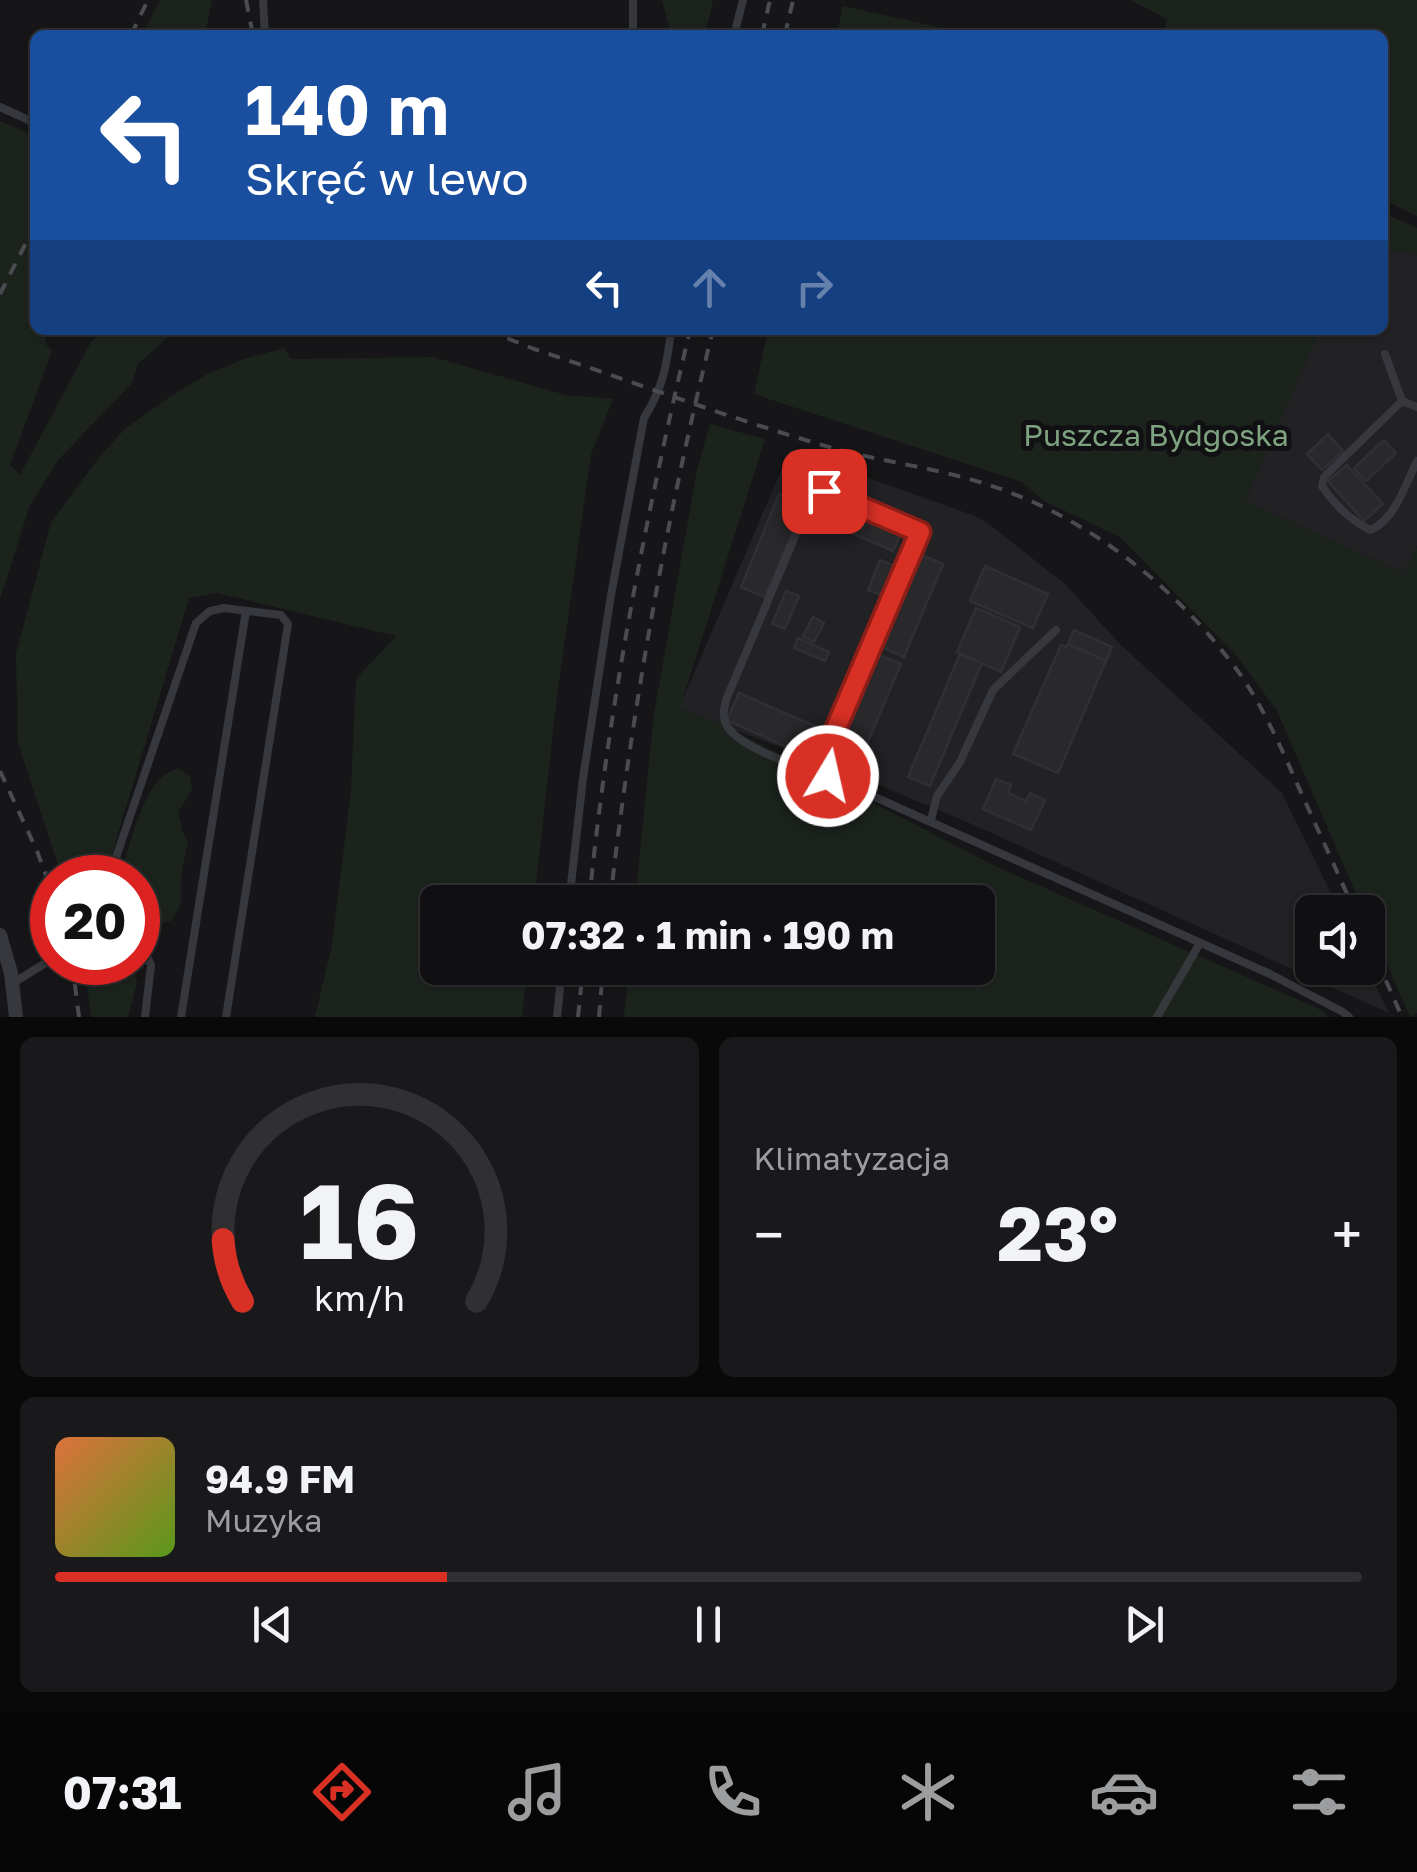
<!DOCTYPE html>
<html lang="pl">
<meta charset="utf-8">
<style>
body{margin:0;font-family:"Golos Text",sans-serif;background:#19191b;color:#f1f3f6;height:100vh;display:flex;flex-direction:column;font-size:38px;white-space:nowrap}
*{box-sizing:border-box;margin:0}
p{font-size:32px;color:#9c9d9f}
.icon{flex:none;width:55px;height:55px;fill:none;stroke:currentColor;stroke-width:2;stroke-linecap:round;stroke-linejoin:round}
.map{position:relative;height:1017px;overflow:hidden}
.details{display:flex;flex-direction:column;gap:20px;padding:20px;background:#09090a;flex:1}
.details>*{flex:none}
.guide{position:absolute;left:30px;top:30px;width:1358px;height:305px;border-radius:15px;box-shadow:0 2px 8px #0004,0 0 0 2px #303032;background:#1a4fa0;color:#fff;overflow:hidden}
.fabs{position:absolute;left:1295px;top:895px;display:grid;gap:20px}
.fabs a{display:grid;place-items:center;width:90px;height:90px;border-radius:15px;background:#101012;box-shadow:0 2px 8px #0004,0 0 0 2px #303032;font-size:50px}
.speed{position:absolute;left:30px;top:855px;display:flex;gap:20px;font-size:50px;font-weight:700;text-align:center}
.speed>*{display:grid;place-content:center;width:130px;height:130px;border-radius:50%;background:#101012;box-shadow:0 2px 8px #0004,0 0 0 2px #303032;line-height:1}
.speed .limit{border:15px solid #d22;background:#fff;color:#111}
.pin{position:absolute;display:grid;place-items:center;width:85px;height:85px;color:#fff;margin:-42px;border-radius:20px;box-shadow:0 5px 15px #0006}
.me{position:absolute;width:110px;margin:-55px;rotate:9deg;stroke-linejoin:round;filter:drop-shadow(0 0 8px #0008)}
.turn{display:flex;align-items:center;gap:35px;height:210px;padding:0 50px;font-size:45px}
.turn .icon{width:130px;height:130px;stroke-width:2.5}
.turn b{display:block;font-size:70px;line-height:85px}
.lanes{display:flex;align-items:center;height:95px;padding:0 50px;background:#0003;justify-content:center;gap:50px;direction:ltr}
.lanes .off{opacity:.35}
.big{font-size:75px;font-weight:700;line-height:1.1}
.details .widget{flex:1;display:flex;flex-direction:column;justify-content:center;gap:15px;min-width:0;padding:0 35px;border-radius:15px;background:#19191b}
.details .dial{align-items:center;gap:0}
.dial svg{height:260px;overflow:visible;fill:none;stroke:#303032;stroke-width:7;stroke-linecap:round;text-anchor:middle}
.dial text{fill:#f1f3f6;stroke:none}
.song{display:flex;align-items:center;gap:30px}
.cover{width:120px;height:120px;border-radius:15px;background:linear-gradient(135deg,hsl(20 70% 55%),hsl(90 70% 35%))}
.played{height:10px;border-radius:5px;background:linear-gradient(90deg,#d93025 30%,#303032 30%)}
.keys{display:flex;justify-content:space-around;direction:ltr}
.heat{display:flex;justify-content:space-between;align-items:center;font-size:55px;direction:ltr}
.details .tiles{flex:1;display:grid;gap:20px;grid-template-columns:1fr 1fr}
.widget:last-child{grid-column:span 2}
.trip{position:absolute;left:420px;top:885px;width:575px;height:100px;border-radius:15px;background:#101012;box-shadow:0 2px 8px #0004,0 0 0 2px #303032;font-weight:700;line-height:100px;text-align:center}
.dock{display:flex;height:160px;justify-content:space-around;align-items:center;background:#060607;color:#9c9d9f}
.dock .icon{width:70px;height:70px}
.dock .active{color:#d93025}
.dock b{font-size:45px;color:#f1f3f6}
.map>svg:first-child{display:block}
.built{fill:#222225}
.green{fill:#1c231d}
.building{fill:#29292c;stroke:#303034;stroke-width:2.5}
.lines{fill:none;stroke-linecap:round;stroke-linejoin:round}
.lane{stroke:#37383d;stroke-width:8}
.street{stroke:#37383d;stroke-width:14}
.rail{stroke:#4a4c52;stroke-width:4;stroke-dasharray:12 10;stroke-linecap:butt}
.route-casing{stroke:#8d1f18;stroke-width:25}
.route{stroke:#d93025;stroke-width:18}
.labels{text-anchor:middle;stroke-width:10;stroke-linejoin:round;paint-order:stroke}
.park-label{font-size:30px;fill:#7fa381;stroke:#111113}
</style>
<div class="map">
<svg width="1417" height="1017" viewBox="0 0 1417 1017">
<rect width="100%" height="100%" fill="#161618"/>
<g class="built">
<path d="M1383,251L1417,254V546L1404,573L1245,501L1320,330H1382Z"/>
<path d="M790,450L975,516L990,525L1065,584L1120,644L1282,793L1340,912H1312V968H1367L1389,1013L976,826L891,790L679,708Z"/>
</g>
<g class="green">
<path d="M160,0H212L205,35H142Z"/>
<path d="M662,0H713L705,35H667L669,26Z"/>
<path d="M1130,0H1417V216L1383,199L1382,35H1163L1167,19Z"/>
<path d="M843,6L975,35H837Z"/>
<path d="M0,121L35,136V330H44L47,346L52,351L10,465L20,475L91,342L103,330H186L166,339L138,364L132,383L59,459L30,505L0,599Z"/>
<path d="M1383,213L1417,228V254L1383,251Z"/>
<path d="M768,330H1320L1245,501L1404,573L1417,546V1013L1410,1017L1368,920V912H1364L1277,711L1236,655L1120,537L1044,501L1022,482L754,394Z"/>
<path d="M284,348L291,359L433,357L566,395L613,399L591,454L557,697L534,902H438V968H527L522,1017H315L332,945L351,789L356,679L396,636L217,593L189,598L105,877H62L18,743L16,654L51,522L100,456L125,429L171,396L206,375L244,359Z"/>
<path d="M710,424L765,439L680,708L723,725L993,865L1319,1009L1329,1017H624L629,968H978V902H635L654,714L697,469Z"/>
<path d="M177,768L190,776L192,790L178,812L183,833L188,842L181,876V904L171,921L148,926L138,924V878L120,877C129,849 140,796 162,777C167,773 172,771 177,768Z"/>
<path d="M88,963L134,964L137,983L128,1017H91L86,975Z"/>
</g>
<g class="building">
<path d="M1328,434L1343,451L1322,470L1307,454Z"/>
<path d="M1384,440L1396,453L1366,481L1354,468Z"/>
<path d="M1347,465L1383,504L1364,521L1328,481Z"/>
<path d="M779,494L804,505L765,597L741,587Z"/>
<path d="M824,496L902,530L893,551L815,517Z"/>
<path d="M919,554L943,564L904,657L880,646Z"/>
<path d="M880,560L899,568L887,597L868,590Z"/>
<path d="M985,566L1048,594L1033,628L970,601Z"/>
<path d="M786,591L799,596L785,629L772,624Z"/>
<path d="M976,608L1020,627L1001,672L957,652Z"/>
<path d="M813,617L824,623L814,642L803,636Z"/>
<path d="M1074,630L1112,647L1106,661L1068,644Z"/>
<path d="M798,638L829,652L825,661L794,648Z"/>
<path d="M1068,644L1106,661L1058,773L1013,754L1061,645L1066,647Z"/>
<path d="M877,654L901,664L862,756L851,751L848,758L835,753Z"/>
<path d="M960,654L982,663L930,786L908,777Z"/>
<path d="M739,693L819,728L807,756L727,720Z"/>
<path d="M996,779L1011,785L1008,793L1026,801L1030,793L1045,800L1031,830L983,809Z"/>
</g>
<g class="lines">
<g class="lane">
<path d="M263,0L265,35"/>
<path d="M633,0V35"/>
<path d="M734,35L743,0"/>
<path d="M0,107L35,123"/>
<path d="M1385,354L1402,401"/>
<path d="M1417,407L1402,401L1324,477L1322,486C1333,503 1352,522 1371,530C1396,518 1405,485 1417,461"/>
<path d="M828,776C803,768 737,748 726,724C722,716 724,709 726,700L812,496L818,490L825,491L920,531L825,754L823,768L828,776L1270,974L1343,1012L1349,1017"/>
<path d="M931,820L937,796L960,762L993,690L1056,630"/>
<path d="M109,878L196,623L210,611L224,608L281,615L288,624L226,1017"/>
<path d="M569,902L583,778L611,595L644,418C663,388 667,365 671,330"/>
<path d="M138,948L144,950L151,965L145,1017"/>
<path d="M13,983L52,959"/>
<path d="M181,1017L246,611"/>
<path d="M557,1017L562,968"/>
<path d="M1157,1017L1200,943"/>
</g>
<path class="street" d="M0,935L11,973L16,1017"/>
<g class="rail">
<path d="M246,0L253,35"/>
<path d="M131,35L148,0"/>
<path d="M762,35L770,0"/>
<path d="M785,35L793,0"/>
<path d="M0,294L35,225"/>
<path d="M487,330L534,349C634,382 734,420 836,449C885,462 935,468 983,483C1082,514 1168,580 1231,662C1260,699 1280,745 1299,788C1318,830 1337,871 1355,912"/>
<path d="M0,771L37,851L52,891"/>
<path d="M589,902C608,709 645,519 690,330"/>
<path d="M610,902C632,709 666,519 713,330"/>
<path d="M1368,940L1402,1017"/>
<path d="M72,962L79,1017"/>
<path d="M578,1017L583,968"/>
<path d="M599,1017L603,968"/>
</g>
</g>
<g class="lines">
<g class="route-casing">
<path id="route" d="M824,491L920,532L825,754L823,768L828,776"/>
</g>
<use href="#route" class="route"/>
</g>
<g class="labels">
<g class="park-label">
<text x="1156" y="446">Puszcza Bydgoska</text>
</g>
</g>
</svg>
<div class="fabs">
<a><svg class="icon" aria-label="sound" viewBox="0 0 24 24"><path d="M4 9h4l5-4v14l-5-4H4zM17 9q2 3 0 6"/></svg></a>
</div>
<div class="speed"><div class="limit">20</div></div>
<div class="pin" style="left:824px;top:491px;background:#d93025"><svg class="icon" aria-label="arrive" viewBox="0 0 24 24"><path d="M6 21V4h12l-3 4 3 4H6"/></svg></div>
<svg class="me" style="left:828px;top:776px" viewBox="-20 -20 40 40"><circle r="17" fill="#d93025" stroke="#fff" stroke-width="3"/><path d="M0-11L8 9 0 5-8 9z" fill="#fff"/></svg>
<div class="trip">07:32 · 1 min · 190 m</div>
<div class="guide">
<div class="turn"><svg class="icon" aria-label="left" viewBox="0 0 24 24"><path d="M17 20v-9H6M10 6l-5 5 5 5"/></svg><div><b>140 m</b>Skręć w lewo</div></div>
<div class="lanes"><svg class="icon" aria-label="left" viewBox="0 0 24 24"><path d="M17 20v-9H6M10 6l-5 5 5 5"/></svg><svg class="icon off" aria-label="ahead" viewBox="0 0 24 24"><path d="M12 20V5M6 11l6-6 6 6"/></svg><svg class="icon off" aria-label="right" viewBox="0 0 24 24"><path d="M7 20v-9h11M14 6l5 5-5 5"/></svg></div>
</div>
</div>
<section class="details">
<div class="tiles">
<div class="widget dial"><svg viewBox="0 0 100 80">
<path d="M14 69A42 42 0 1 1 86 69"/>
<path d="M14 69A42 42 0 0 1 8 50" stroke="#d93025"/>
<text x="50" y="56" font-size="32" font-weight="700">16</text>
<text x="50" y="72" font-size="11">km/h</text>
</svg></div>
<div class="widget"><p>Klimatyzacja</p>
<div class="heat"><a>−</a><b class="big">23°</b><a>+</a></div>
</div>
<div class="widget">
<div class="song"><i class="cover"></i><div><b>94.9 FM</b><p>Muzyka</p></div></div>
<div class="played"></div>
<div class="keys"><svg class="icon" aria-label="previous" viewBox="0 0 24 24"><path d="M18 5L8 12l10 7zM5 5v14"/></svg><svg class="icon" aria-label="pause" viewBox="0 0 24 24"><path d="M8 5v14M16 5v14"/></svg><svg class="icon" aria-label="next" viewBox="0 0 24 24"><path d="M6 5l10 7-10 7zM19 5v14"/></svg></div>
</div>
</div>
</section>
<nav class="dock">
<b>07:31</b>
<svg class="icon active" aria-label="directions" viewBox="0 0 24 24"><path d="M12 3l9 9-9 9-9-9zM9 14v-3h6M13 9l2 2-2 2"/></svg>
<svg class="icon" aria-label="music" viewBox="0 0 24 24"><path d="M9 18V5l10-2v13"/><circle cx="6" cy="18" r="3"/><circle cx="16" cy="16" r="3"/></svg>
<svg class="icon" aria-label="phone" viewBox="0 0 24 24"><path d="M5 4h4l2 5-3 2q2 4 5 5l2-3 5 2v4C11 20 4 13 5 4z"/></svg>
<svg class="icon" aria-label="climate" viewBox="0 0 24 24"><path d="M12 3v18M4 7l16 10M4 17L20 7"/></svg>
<svg class="icon" aria-label="car" viewBox="0 0 24 24"><path d="M5 17H2v-5l4-1 3-4h7l3 4 3 1v5h-3M9 17h6M6 11h13"/><circle cx="7" cy="17" r="2"/><circle cx="17" cy="17" r="2"/></svg>
<svg class="icon" aria-label="filters" viewBox="0 0 24 24"><path d="M4 7h16M4 17h16"/><circle cx="9" cy="7" r="2"/><circle cx="15" cy="17" r="2"/></svg>
</nav>
